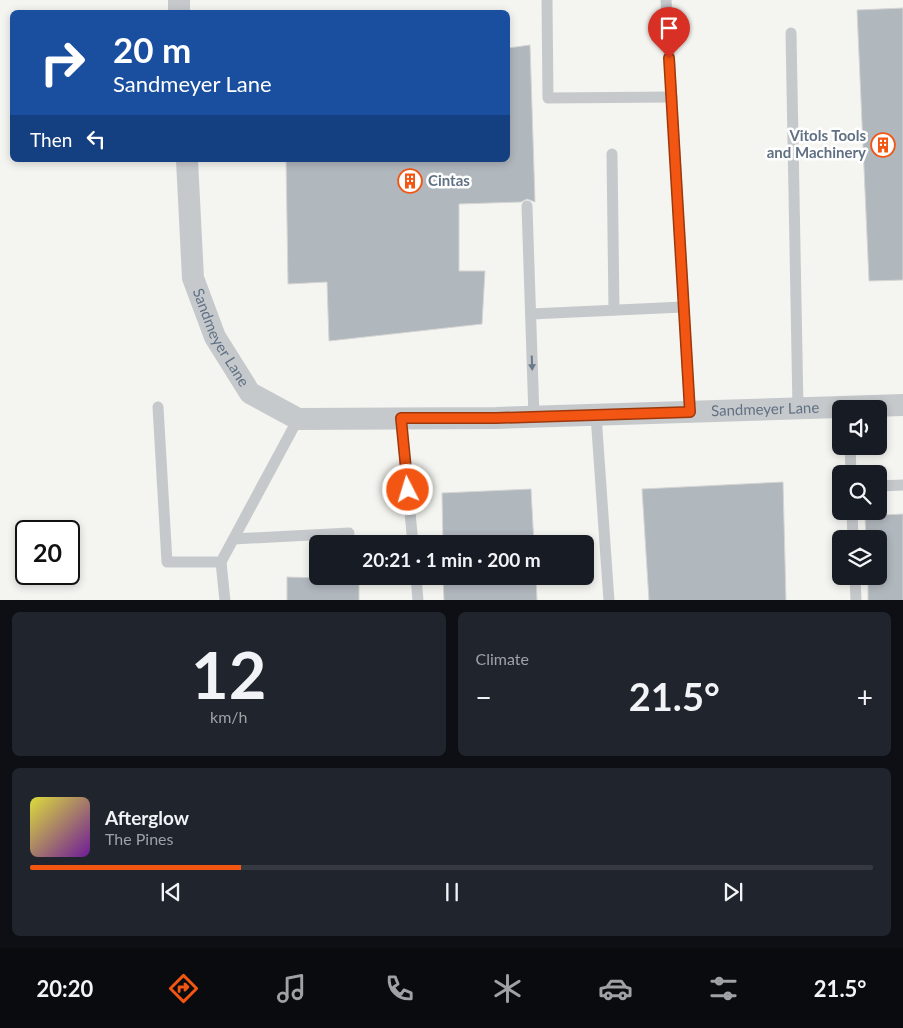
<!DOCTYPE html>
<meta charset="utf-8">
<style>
body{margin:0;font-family:Lato,sans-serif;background:#20242c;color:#f1f3f6;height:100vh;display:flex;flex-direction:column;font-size:19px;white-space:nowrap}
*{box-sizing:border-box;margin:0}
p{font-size:16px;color:#9ea1a6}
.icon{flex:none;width:28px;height:28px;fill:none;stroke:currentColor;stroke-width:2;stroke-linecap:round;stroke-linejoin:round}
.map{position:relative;height:600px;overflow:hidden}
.panel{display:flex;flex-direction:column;gap:12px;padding:12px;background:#0d0f14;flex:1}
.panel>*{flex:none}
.guide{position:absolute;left:10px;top:10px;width:500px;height:152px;border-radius:8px;box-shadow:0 2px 8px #0003;background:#1a4fa0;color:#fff;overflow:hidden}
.buttons{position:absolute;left:832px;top:400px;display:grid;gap:10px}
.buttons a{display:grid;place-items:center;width:55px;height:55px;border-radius:8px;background:#171b24;box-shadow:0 2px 8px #0003;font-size:25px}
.speed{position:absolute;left:15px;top:520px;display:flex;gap:10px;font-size:25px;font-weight:700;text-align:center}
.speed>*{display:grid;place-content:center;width:65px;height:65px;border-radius:50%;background:#171b24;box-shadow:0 2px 8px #0003;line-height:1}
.speed .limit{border:2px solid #111;border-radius:8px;background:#fff;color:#111}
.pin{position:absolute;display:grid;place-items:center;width:42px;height:42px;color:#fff;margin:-51px -21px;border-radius:50% 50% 50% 0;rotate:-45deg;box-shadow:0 0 5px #0007}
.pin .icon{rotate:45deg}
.me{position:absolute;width:55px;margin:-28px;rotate:355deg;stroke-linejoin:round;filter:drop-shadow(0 0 4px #0008)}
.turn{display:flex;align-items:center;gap:18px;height:105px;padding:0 20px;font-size:22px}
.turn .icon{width:65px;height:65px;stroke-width:2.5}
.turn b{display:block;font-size:35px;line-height:42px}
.then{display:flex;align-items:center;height:48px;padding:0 20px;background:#0003;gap:10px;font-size:19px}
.big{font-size:38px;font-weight:700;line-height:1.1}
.panel .tile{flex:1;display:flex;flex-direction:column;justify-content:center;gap:8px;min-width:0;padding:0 18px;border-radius:8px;background:#20242c}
.panel .dial{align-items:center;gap:0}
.dial b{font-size:65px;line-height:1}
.song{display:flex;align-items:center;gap:15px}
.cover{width:60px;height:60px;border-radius:8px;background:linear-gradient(135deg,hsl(60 70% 55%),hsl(280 70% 35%))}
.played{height:5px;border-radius:2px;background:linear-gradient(90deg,#f25612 25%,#363941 25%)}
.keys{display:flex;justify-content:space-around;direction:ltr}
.heat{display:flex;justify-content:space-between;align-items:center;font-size:28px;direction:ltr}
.panel .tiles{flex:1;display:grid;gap:12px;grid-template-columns:1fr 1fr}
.tile:last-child{grid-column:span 2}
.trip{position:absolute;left:309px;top:535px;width:285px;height:50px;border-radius:8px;background:#171b24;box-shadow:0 2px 8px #0003;font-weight:700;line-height:50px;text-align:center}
.tabs{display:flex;height:80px;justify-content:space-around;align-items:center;background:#090b0e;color:#9ea1a6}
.tabs .icon{width:35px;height:35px}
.tabs .active{color:#f25612}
.tabs b{font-size:22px;color:#f1f3f6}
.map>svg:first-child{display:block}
.building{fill:#b0b7bd;stroke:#d5d5d3}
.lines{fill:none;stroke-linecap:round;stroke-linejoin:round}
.lane{stroke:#c6c9cc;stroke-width:11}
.street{stroke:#c6c9cc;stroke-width:22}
.oneway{fill:#6b7a8b}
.route-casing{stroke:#9d380c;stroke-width:12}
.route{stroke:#f25612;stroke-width:9}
.labels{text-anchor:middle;stroke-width:5;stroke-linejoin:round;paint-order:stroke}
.poi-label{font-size:15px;font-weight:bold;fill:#617184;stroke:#fff;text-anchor:end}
.street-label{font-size:15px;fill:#617184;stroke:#fff}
</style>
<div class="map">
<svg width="903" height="601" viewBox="0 0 903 601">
<rect width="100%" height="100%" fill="#f4f5f0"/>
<g class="building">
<path d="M903,8V280L869,281L857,10Z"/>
<path d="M530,45L535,202L527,199L521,202L459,204V271H485L482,324L329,341L327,282L288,284L286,160H508V48Z"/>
<path d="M783,482L786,601H649L642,489Z"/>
<path d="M531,489L534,544H443L442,493Z"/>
<path d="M903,514V601H868V576H879V539H866L865,516Z"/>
<path d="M443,576H536L537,601H444Z"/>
<path d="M287,577L359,579V601H287Z"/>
</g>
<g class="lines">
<g class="lane">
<path d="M547,0L548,98L672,97"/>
<path d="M666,0L690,412"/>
<path d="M791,33L798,409"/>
<path d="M612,154L614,310"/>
<path d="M527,206L534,417"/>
<path d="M531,314L683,307"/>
<path d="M158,407L167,562H221L298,419"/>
<path d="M596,415L609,601"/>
<path d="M401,418L413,544"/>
<path d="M850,446L851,474"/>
<path d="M879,486L903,485"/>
<path d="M852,511L853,539"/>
<path d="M234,539L349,533"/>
<path d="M221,562L225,601"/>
<path d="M416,576L418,601"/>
<path d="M855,576L856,601"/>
</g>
<g class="street">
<path d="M179,0V12"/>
<path id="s1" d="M187,160L193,278L215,337L250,393L298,419L496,418L903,405"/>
</g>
</g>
<defs><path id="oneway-solid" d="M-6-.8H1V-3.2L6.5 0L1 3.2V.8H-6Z" transform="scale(1.25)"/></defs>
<use class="oneway" href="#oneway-solid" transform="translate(532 363) rotate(88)"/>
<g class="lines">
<g class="route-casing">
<path id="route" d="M408,490L401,418H496L690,412L669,58"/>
</g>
<use href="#route" class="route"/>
</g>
<defs>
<g id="building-ring" transform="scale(1.25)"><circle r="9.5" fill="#fff" stroke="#f25612" stroke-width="1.5"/><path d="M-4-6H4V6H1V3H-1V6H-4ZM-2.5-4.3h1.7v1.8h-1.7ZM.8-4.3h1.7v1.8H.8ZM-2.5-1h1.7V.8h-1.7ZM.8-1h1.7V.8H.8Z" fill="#f25612"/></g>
</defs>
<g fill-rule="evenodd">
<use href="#building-ring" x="883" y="145"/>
<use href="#building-ring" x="410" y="181"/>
</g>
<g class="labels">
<g class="poi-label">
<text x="866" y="141">Vitols Tools<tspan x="866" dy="17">and Machinery</tspan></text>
<text x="428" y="186" text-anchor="start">Cintas</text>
</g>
<g class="street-label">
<text dy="5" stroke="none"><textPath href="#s1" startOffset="184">Sandmeyer Lane</textPath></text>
<text dy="5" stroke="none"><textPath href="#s1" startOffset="769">Sandmeyer Lane</textPath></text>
</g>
</g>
</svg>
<div class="buttons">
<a><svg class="icon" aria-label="sound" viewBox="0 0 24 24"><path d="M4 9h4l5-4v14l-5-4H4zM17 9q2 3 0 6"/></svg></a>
<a><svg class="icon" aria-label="search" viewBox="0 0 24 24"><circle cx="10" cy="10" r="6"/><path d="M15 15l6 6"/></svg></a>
<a><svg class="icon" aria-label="layers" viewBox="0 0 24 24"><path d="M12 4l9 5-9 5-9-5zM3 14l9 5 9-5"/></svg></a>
</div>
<div class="speed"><div class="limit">20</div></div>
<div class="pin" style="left:669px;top:58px;background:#d93025"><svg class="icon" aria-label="arrive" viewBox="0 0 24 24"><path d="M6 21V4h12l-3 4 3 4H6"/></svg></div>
<svg class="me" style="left:408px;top:490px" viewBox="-20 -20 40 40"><circle r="17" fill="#f25612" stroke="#fff" stroke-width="3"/><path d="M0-11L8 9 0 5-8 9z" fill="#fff"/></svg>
<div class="trip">20:21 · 1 min · 200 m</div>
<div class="guide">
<div class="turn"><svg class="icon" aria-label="right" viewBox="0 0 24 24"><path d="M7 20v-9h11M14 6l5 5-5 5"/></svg><div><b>20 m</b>Sandmeyer Lane</div></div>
<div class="then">Then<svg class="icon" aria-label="left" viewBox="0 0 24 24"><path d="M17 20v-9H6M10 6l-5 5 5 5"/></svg></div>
</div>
</div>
<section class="panel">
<div class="tiles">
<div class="tile dial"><b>12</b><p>km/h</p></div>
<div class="tile"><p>Climate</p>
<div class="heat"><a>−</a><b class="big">21.5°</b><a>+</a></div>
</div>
<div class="tile">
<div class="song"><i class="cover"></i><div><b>Afterglow</b><p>The Pines</p></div></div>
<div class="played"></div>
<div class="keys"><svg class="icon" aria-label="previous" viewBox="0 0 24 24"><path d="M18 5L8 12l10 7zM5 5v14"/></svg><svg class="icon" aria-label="pause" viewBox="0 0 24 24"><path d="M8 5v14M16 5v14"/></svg><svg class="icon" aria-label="next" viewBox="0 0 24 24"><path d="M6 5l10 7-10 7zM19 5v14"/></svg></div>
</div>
</div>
</section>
<nav class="tabs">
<b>20:20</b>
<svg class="icon active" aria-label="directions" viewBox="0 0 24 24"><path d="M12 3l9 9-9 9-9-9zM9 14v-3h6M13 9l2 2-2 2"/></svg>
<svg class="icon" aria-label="music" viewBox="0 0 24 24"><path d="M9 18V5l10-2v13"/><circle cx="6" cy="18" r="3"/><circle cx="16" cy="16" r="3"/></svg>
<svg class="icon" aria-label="phone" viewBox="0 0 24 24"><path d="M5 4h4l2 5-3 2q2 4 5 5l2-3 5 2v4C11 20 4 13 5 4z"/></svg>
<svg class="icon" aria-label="climate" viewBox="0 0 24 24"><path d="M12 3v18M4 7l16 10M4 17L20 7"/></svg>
<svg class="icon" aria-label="car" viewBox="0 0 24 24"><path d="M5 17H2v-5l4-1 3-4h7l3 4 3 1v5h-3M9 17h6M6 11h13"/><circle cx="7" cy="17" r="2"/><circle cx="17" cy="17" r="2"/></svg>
<svg class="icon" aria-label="filters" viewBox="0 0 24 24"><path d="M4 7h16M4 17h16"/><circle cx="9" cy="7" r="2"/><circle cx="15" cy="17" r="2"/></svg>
<b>21.5°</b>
</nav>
